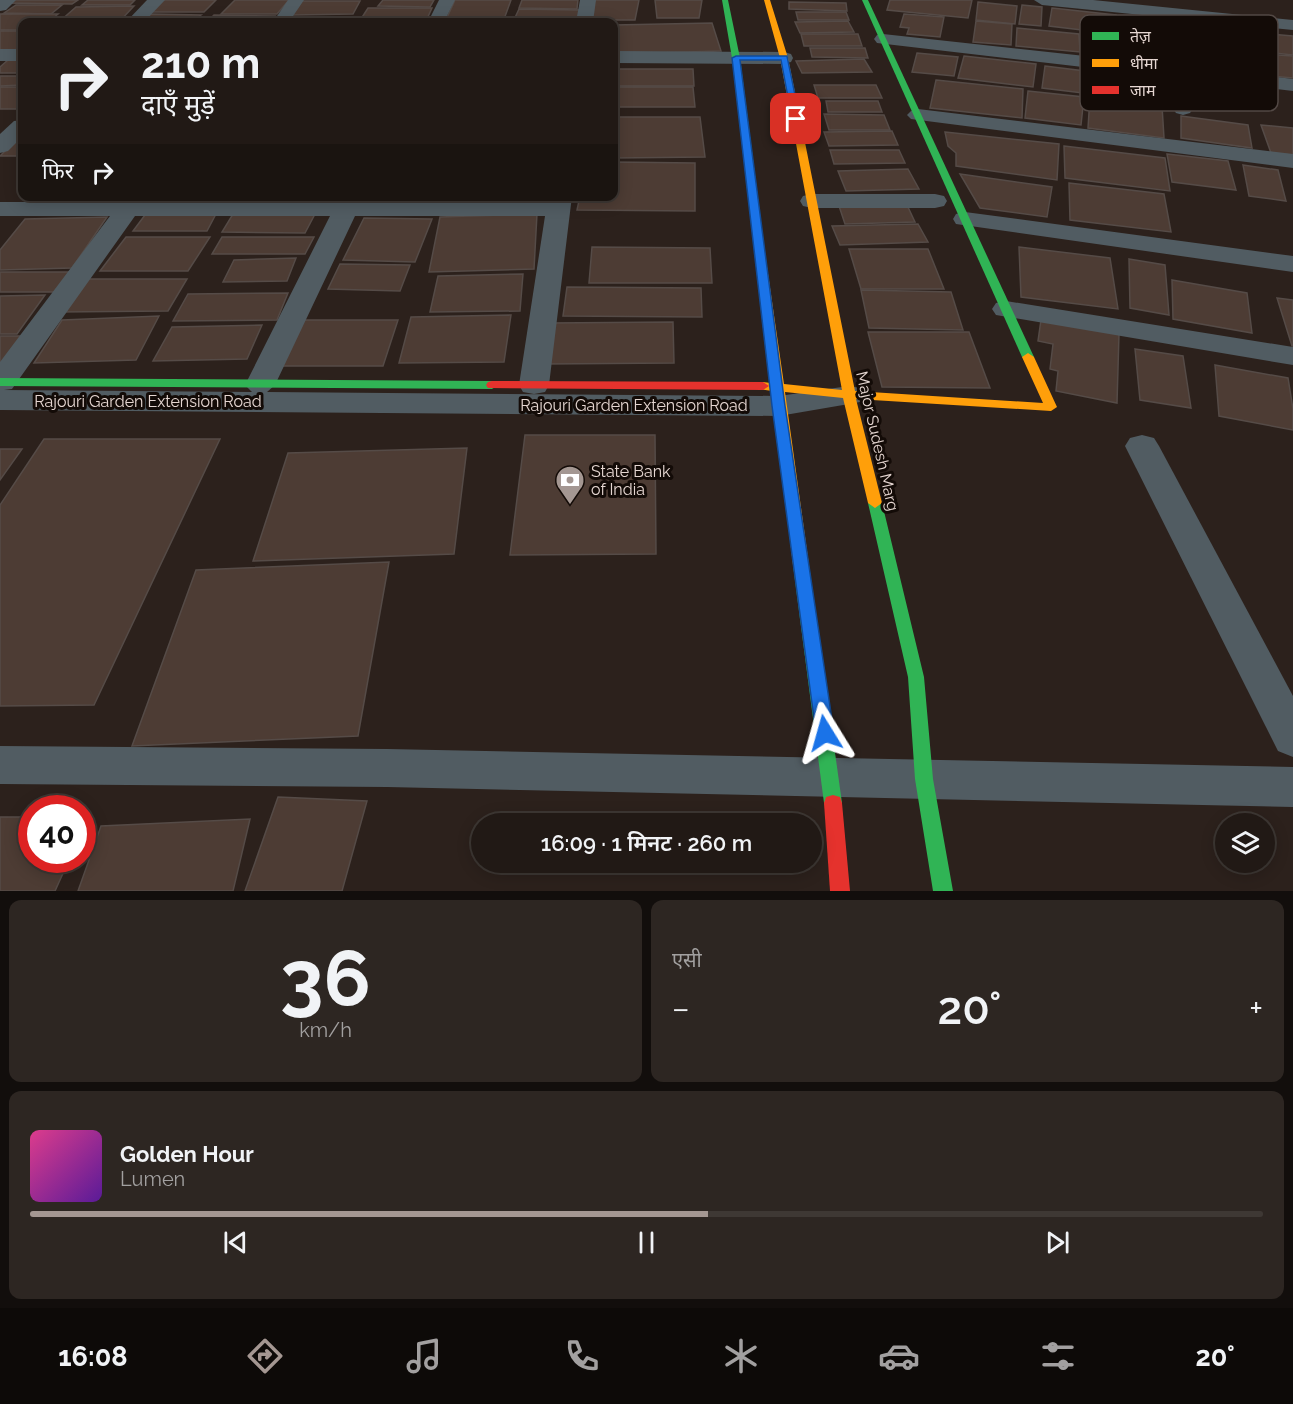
<!DOCTYPE html>
<html lang="hi">
<meta charset="utf-8">
<style>
body{margin:0;font-family:Raleway,"Noto Sans Devanagari",sans-serif;background:#2d2622;color:#f1f3f6;height:100vh;display:flex;flex-direction:column;font-size:22px;white-space:nowrap}
*{box-sizing:border-box;margin:0}
p{font-size:20px;color:#a2a0a0}
.icon{flex:none;width:33px;height:33px;fill:none;stroke:currentColor;stroke-width:2;stroke-linecap:round;stroke-linejoin:round}
.map{position:relative;height:891px;overflow:hidden}
.drawer{display:flex;flex-direction:column;gap:9px;padding:9px;background:#120e0c;flex:1}
.drawer>*{flex:none}
.top-card{position:absolute;left:18px;top:18px;width:600px;height:183px;border-radius:12px;box-shadow:0 3px 15px #0003,0 0 0 2px #3e3834;background:#211915;color:#f1f3f6;overflow:hidden}
.controls{position:absolute;left:1215px;top:813px;display:grid;gap:12px}
.controls a{display:grid;place-items:center;width:60px;height:60px;border-radius:50%;background:#211915;box-shadow:0 3px 15px #0003,0 0 0 2px #3e3834;font-size:30px}
.speed{position:absolute;left:18px;top:795px;display:flex;gap:12px;font-size:30px;font-weight:700;text-align:center}
.speed>*{display:grid;place-content:center;width:78px;height:78px;border-radius:50%;background:#211915;box-shadow:0 3px 15px #0003,0 0 0 2px #3e3834;line-height:1}
.speed .limit{border:9px solid #d22;background:#fff;color:#111}
.pin{position:absolute;display:grid;place-items:center;width:51px;height:51px;color:#fff;margin:-26px;border-radius:12px;box-shadow:0 3px 9px #0006}
.me{position:absolute;width:66px;margin:-33px;rotate:352deg;stroke-linejoin:round;filter:drop-shadow(0 0 4px #0008)}
.turn{display:flex;align-items:center;gap:21px;height:126px;padding:0 24px;font-size:27px}
.turn .icon{width:78px;height:78px;stroke-width:2.5}
.turn b{display:block;font-size:42px;line-height:51px}
.then{display:flex;align-items:center;height:57px;padding:0 24px;background:#0003;gap:12px;font-size:22px}
.big{font-size:45px;font-weight:600;line-height:1.1}
.drawer .tile{flex:1;display:flex;flex-direction:column;justify-content:center;gap:9px;min-width:0;padding:0 21px;border-radius:12px;background:#2d2622}
.drawer .dial{align-items:center;gap:0}
.dial b{font-size:78px;line-height:1}
.song{display:flex;align-items:center;gap:18px}
.cover{width:72px;height:72px;border-radius:9px;background:linear-gradient(135deg,hsl(330 70% 55%),hsl(270 70% 35%))}
.played{height:6px;border-radius:3px;background:linear-gradient(90deg,#a49792 55%,#3e3834 55%)}
.keys{display:flex;justify-content:space-around;direction:ltr}
.heat{display:flex;justify-content:space-between;align-items:center;font-size:33px;direction:ltr}
.drawer .tiles{flex:1;display:grid;gap:9px;grid-template-columns:1fr 1fr}
.tile:last-child{grid-column:span 2}
.trip{position:absolute;left:471px;top:813px;width:351px;height:60px;border-radius:30px;background:#211915;box-shadow:0 3px 15px #0003,0 0 0 2px #3e3834;font-weight:600;line-height:60px;text-align:center}
.tab-bar{display:flex;height:96px;justify-content:space-around;align-items:center;background:#0d0a08;color:#a2a0a0}
.tab-bar .icon{width:42px;height:42px}
.tab-bar .current{color:#a49792}
.tab-bar b{font-size:27px;color:#f1f3f6}
.map>svg:first-child{display:block}
.building{fill:#4d3c34;stroke:#554b47;stroke-width:1.5}
.lines{fill:none;stroke-linecap:round;stroke-linejoin:round}
.street{fill:#515c62;fill-rule:evenodd}
.fast{fill:#30b455;fill-rule:evenodd}
.slow{fill:#ff9f0a;fill-rule:evenodd}
.jam{fill:#e5322d;fill-rule:evenodd}
.route{fill:#1a73e8;stroke:#114b97;stroke-width:1.5}
.labels{text-anchor:middle;stroke-width:6;stroke-linejoin:round;paint-order:stroke}
.street-label{font-size:16px;fill:#e5d6d1;stroke:#130b07}
.poi-label{font-size:16px;fill:#e5d6d1;stroke:#130b07;text-anchor:start}
.key{fill:#130b07;stroke:#524844;stroke-width:1.5}
.key-label{font-size:16px;fill:#e5d6d1}
</style>
<div class="map">
<svg width="1293" height="891" viewBox="0 0 1293 891">
<rect width="100%" height="100%" fill="#2c211c"/>
<g class="building">
<path d="M11,0H78L72,4L6,3Z"/>
<path d="M88,0H135L130,5H82Z"/>
<path d="M160,0H216L204,12H149Z"/>
<path d="M235,0H289L277,14H221Z"/>
<path d="M383,0H434L430,7L378,6Z"/>
<path d="M455,0H511L503,22H445Z"/>
<path d="M522,0H578L577,9L519,8Z"/>
<path d="M589,0H639L635,20H587Z"/>
<path d="M655,0H702L699,18H657Z"/>
<path d="M890,0H972L968,18L887,10Z"/>
<path d="M302,1H360L353,14L292,15Z"/>
<path d="M789,2L846,3L847,11L789,9Z"/>
<path d="M978,2L1017,6L1015,24L976,20Z"/>
<path d="M16,5H62L51,14L4,13Z"/>
<path d="M1022,5L1042,7L1041,26L1019,24Z"/>
<path d="M134,6L119,22H59L76,7Z"/>
<path d="M368,8H432L426,21L359,22Z"/>
<path d="M1052,8L1116,15L1115,34L1049,26Z"/>
<path d="M519,9L581,10L577,22H513Z"/>
<path d="M796,12H846L849,20H798Z"/>
<path d="M0,14H58L48,22H22V30H0Z"/>
<path d="M151,14L201,15L192,22H141Z"/>
<path d="M904,14L944,17L940,37L907,34L909,28L900,27Z"/>
<path d="M214,15L275,16L270,22H207Z"/>
<path d="M848,21L854,32L800,33L795,22Z"/>
<path d="M976,21L1012,24L1011,45L973,42Z"/>
<path d="M712,23L721,51L614,54V25Z"/>
<path d="M1017,28L1079,34L1080,52L1016,46Z"/>
<path d="M0,31H22V44L12,53H0Z"/>
<path d="M1260,33L1293,36V55L1266,52Z"/>
<path d="M801,34H858L862,46H804Z"/>
<path d="M810,48H865L868,58L812,57Z"/>
<path d="M917,53L958,57L954,76L912,72Z"/>
<path d="M1264,54L1293,56V78L1272,76Z"/>
<path d="M964,56L1036,64L1033,87L958,78Z"/>
<path d="M864,59L872,72L802,73L796,61Z"/>
<path d="M8,60H22V73H0V67Z"/>
<path d="M1045,66L1093,72L1091,94L1042,88Z"/>
<path d="M614,69H693L694,86H614Z"/>
<path d="M0,76H22V85L0,86Z"/>
<path d="M936,80L1023,89L1022,118L930,108Z"/>
<path d="M814,85H876L882,98H818Z"/>
<rect x="0" y="87" width="22" height="22"/>
<path d="M614,87H693L695,107H614Z"/>
<path d="M1028,91L1084,97L1081,125L1025,118Z"/>
<path d="M1090,97L1162,106L1164,138L1088,128Z"/>
<path d="M826,101H878L882,112H828Z"/>
<path d="M824,114L884,115L890,130H829Z"/>
<path d="M1181,116L1248,125L1252,148L1181,138Z"/>
<path d="M614,117H700L705,157L614,158Z"/>
<path d="M1261,125L1293,128V155L1271,153Z"/>
<path d="M892,131L898,145L829,146L824,132Z"/>
<path d="M945,132L1059,144L1057,180L956,166V153L948,146Z"/>
<path d="M18,138H22V156H0Z"/>
<path d="M1064,146L1165,158L1170,191L1065,178Z"/>
<path d="M830,150H899L905,163L834,164Z"/>
<path d="M1167,154L1228,161L1236,190L1172,182Z"/>
<path d="M614,162L695,163V211L577,210L580,196H614Z"/>
<path d="M1243,165L1278,170L1286,201L1249,196Z"/>
<path d="M908,169L919,189L846,191L838,171Z"/>
<path d="M960,174L1052,187L1047,217L980,208Z"/>
<path d="M1069,183L1164,194L1171,232L1070,220Z"/>
<path d="M907,205L915,222L845,224L839,206Z"/>
<path d="M216,214L207,231H133L145,215Z"/>
<path d="M233,214H315L305,233L222,232Z"/>
<path d="M537,214L534,269L429,272L440,217Z"/>
<path d="M107,217L72,268L0,270V250L25,219Z"/>
<path d="M364,218L432,219L415,262L343,260Z"/>
<path d="M918,224L928,242L840,245L832,226Z"/>
<path d="M126,237H210L188,271H100Z"/>
<path d="M222,237H314L305,254H212Z"/>
<path d="M592,247L710,248L712,283H589Z"/>
<path d="M1019,247L1110,258L1118,309L1021,297Z"/>
<path d="M849,249H928L944,289H861Z"/>
<path d="M296,258L287,281L223,282L234,260Z"/>
<path d="M1129,259L1165,265L1169,315L1130,308Z"/>
<path d="M340,264L410,265L400,291L328,289Z"/>
<path d="M0,272H74L58,292H0Z"/>
<path d="M523,274L520,311L430,312L438,276Z"/>
<path d="M82,279H187L168,311L58,312Z"/>
<path d="M1172,280L1247,293L1252,333L1173,319Z"/>
<path d="M567,287L701,288L702,317L563,316Z"/>
<path d="M861,290L951,292L963,330L869,328Z"/>
<path d="M288,293L277,320L173,321L188,294Z"/>
<path d="M45,295L17,334H0V296Z"/>
<path d="M1277,298L1293,300V346H1292Z"/>
<path d="M511,315L504,362L399,363L411,317Z"/>
<path d="M159,316L136,360L34,363L62,320Z"/>
<path d="M301,320H398L383,366H280Z"/>
<path d="M1041,320L1119,334L1117,403L1056,391L1058,371L1050,369L1053,344L1038,341Z"/>
<path d="M673,322L674,363L544,364L549,323Z"/>
<path d="M262,325L247,359L153,361L172,327Z"/>
<path d="M868,332H969L990,388L882,387Z"/>
<path d="M0,336H26L0,368Z"/>
<path d="M1135,349L1183,356L1191,408L1140,400Z"/>
<path d="M1215,365L1288,378L1293,409V430L1219,416Z"/>
<path d="M525,435H655L656,554L510,555Z"/>
<path d="M44,439H220L94,705L0,706V505Z"/>
<path d="M467,448L454,554L253,561L288,453Z"/>
<path d="M0,449H22L0,480Z"/>
<path d="M389,562L358,736L132,746L196,570Z"/>
<path d="M278,797L367,801L342,891H245Z"/>
<path d="M0,817H32V860H69L55,891H0Z"/>
<path d="M250,819L233,891H78L101,826Z"/>
</g>
<g class="lines">
<g class="street">
<path d="M0,0H16L6,10L0,11Z"/>
<path d="M147,0H165L144,22H126Z"/>
<path d="M288,0H304L289,22H273Z"/>
<path d="M439,0H455L444,22H428Z"/>
<path d="M580,0H596L593,22H576Z"/>
<path d="M1034,0H1093L1293,20V30L1220,23L1226,46L1224,50H1210L1202,21L1042,5Z"/>
<path d="M883,34L1168,65L1166,42L1169,38H1181L1184,42L1188,67L1256,75L1247,50L1249,46H1263L1265,50L1277,77L1293,79V91L1189,79L1193,109L1190,113L1183,115L1176,113L1173,109L1169,77L877,43L874,39L877,35Z"/>
<rect x="0" y="49" width="22" height="12"/>
<path d="M614,51L784,52L791,54L793,58L791,62L784,64L614,63Z"/>
<path d="M918,109L1293,154V168L911,119L907,115L911,111Z"/>
<path d="M22,120V137L8,151L0,153V134L14,121Z"/>
<path d="M812,194H935L944,196L947,201L944,206L935,208H812L803,206L800,201L803,196Z"/>
<path d="M548,196H572L549,385L545,392L534,394L523,392L519,385L545,216H355L275,385L267,392L779,396L849,386L860,388L865,395L860,402L849,404L779,416L0,410V362L110,216H0V202H547ZM135,216H330L245,385L252,392L4,390L12,389Z"/>
<path d="M965,212L1293,256V272L956,224L953,219L956,214Z"/>
<path d="M1006,301L1293,347V365L996,315L992,309L996,303Z"/>
<path d="M1142,435L1154,438L1159,446L1293,696V757L1278,751L1125,446L1130,438Z"/>
<path d="M0,746L387,749L1293,767V807L387,787L0,784Z"/>
</g>
<g class="fast">
<path d="M722,0H728L740,58L765,253L760,256L755,253L732,58Z"/>
<path d="M862,0H868L1034,357L1032,360L1028,361L1022,357Z"/>
<path d="M0,378L492,381L498,385L492,389L0,386Z"/>
<path d="M875,498L882,503L924,677L933,779L953,891H933L915,779L908,677L868,503Z"/>
<path d="M801,559L806,561L809,565L842,803L840,809L833,811L826,809L824,803L793,565L796,561Z"/>
</g>
<path class="slow" d="M764,0H770L788,58L855,391L1043,403L1022,357L1028,353L1034,357L1057,407L1051,411L856,399L882,503L875,508L868,503L843,398L785,392L809,565L806,569H796L793,565L772,391L759,389L757,386L763,382L771,383L755,253L756,251H764L765,253L784,384L842,390L780,58Z"/>
<g class="jam">
<path d="M492,381L763,382L769,386L763,390L488,388L486,385L488,382Z"/>
<path d="M833,795L840,797L842,803L850,891H830L824,803L826,797Z"/>
</g>
</g>
<path class="route" d="M736,56H787L800,119L796,122L792,119L781,60H740L785,406L834,733L831,738L825,740L819,738L816,733L772,406L732,58Z"/>
<defs>
<g id="bank-pin" transform="scale(1.5)"><path d="M0 17L-7.5 6A9.5 9.5 0 1 1 7.5 6Z" fill="#a49792" stroke="#130b07"/><path d="M-6-4H6V4H-6ZM0-2.3a2.3 2.3 0 1 0 0 4.6a2.3 2.3 0 1 0 0-4.6Z" fill="#fff"/></g>
</defs>
<g fill-rule="evenodd">
<use href="#bank-pin" x="570" y="480"/>
</g>
<g class="labels">
<g class="street-label">
<text x="148" y="407">Rajouri Garden Extension Road</text>
<text x="634" y="411">Rajouri Garden Extension Road</text>
<text transform="translate(878 441) rotate(77)" y="6">Major Sudesh Marg</text>
</g>
<g class="poi-label">
<text x="591" y="477">State Bank<tspan x="591" dy="18">of India</tspan></text>
</g>
</g>
<rect x="1080" y="15" width="198" height="96" rx="9" class="key"/>
<rect x="1092" y="32" width="27" height="8" fill="#30b455"/>
<rect x="1092" y="59" width="27" height="8" fill="#ff9f0a"/>
<rect x="1092" y="86" width="27" height="8" fill="#e5322d"/>
<g class="key-label">
<text x="1130" y="42">तेज़</text>
<text x="1130" y="69">धीमा</text>
<text x="1130" y="96">जाम</text>
</g>
</svg>
<div class="controls">
<a><svg class="icon" aria-label="layers" viewBox="0 0 24 24"><path d="M12 4l9 5-9 5-9-5zM3 14l9 5 9-5"/></svg></a>
</div>
<div class="speed"><div class="limit">40</div></div>
<div class="pin" style="left:796px;top:119px;background:#d93025"><svg class="icon" aria-label="arrive" viewBox="0 0 24 24"><path d="M6 21V4h12l-3 4 3 4H6"/></svg></div>
<svg class="me" style="left:825px;top:733px" viewBox="-20 -20 40 40"><path d="M0-17L14 15 0 8-14 15z" fill="#1a73e8" stroke="#fff" stroke-width="4"/></svg>
<div class="trip">16:09 · 1 मिनट · 260 m</div>
<div class="top-card">
<div class="turn"><svg class="icon" aria-label="right" viewBox="0 0 24 24"><path d="M7 20v-9h11M14 6l5 5-5 5"/></svg><div><b>210 m</b>दाएँ मुड़ें</div></div>
<div class="then">फिर<svg class="icon" aria-label="right" viewBox="0 0 24 24"><path d="M7 20v-9h11M14 6l5 5-5 5"/></svg></div>
</div>
</div>
<section class="drawer">
<div class="tiles">
<div class="tile dial"><b>36</b><p>km/h</p></div>
<div class="tile"><p>एसी</p>
<div class="heat"><a>−</a><b class="big">20°</b><a>+</a></div>
</div>
<div class="tile">
<div class="song"><i class="cover"></i><div><b>Golden Hour</b><p>Lumen</p></div></div>
<div class="played"></div>
<div class="keys"><svg class="icon" aria-label="previous" viewBox="0 0 24 24"><path d="M18 5L8 12l10 7zM5 5v14"/></svg><svg class="icon" aria-label="pause" viewBox="0 0 24 24"><path d="M8 5v14M16 5v14"/></svg><svg class="icon" aria-label="next" viewBox="0 0 24 24"><path d="M6 5l10 7-10 7zM19 5v14"/></svg></div>
</div>
</div>
</section>
<nav class="tab-bar">
<b>16:08</b>
<svg class="icon current" aria-label="directions" viewBox="0 0 24 24"><path d="M12 3l9 9-9 9-9-9zM9 14v-3h6M13 9l2 2-2 2"/></svg>
<svg class="icon" aria-label="music" viewBox="0 0 24 24"><path d="M9 18V5l10-2v13"/><circle cx="6" cy="18" r="3"/><circle cx="16" cy="16" r="3"/></svg>
<svg class="icon" aria-label="phone" viewBox="0 0 24 24"><path d="M5 4h4l2 5-3 2q2 4 5 5l2-3 5 2v4C11 20 4 13 5 4z"/></svg>
<svg class="icon" aria-label="climate" viewBox="0 0 24 24"><path d="M12 3v18M4 7l16 10M4 17L20 7"/></svg>
<svg class="icon" aria-label="car" viewBox="0 0 24 24"><path d="M5 17H2v-5l4-1 3-4h7l3 4 3 1v5h-3M9 17h6M6 11h13"/><circle cx="7" cy="17" r="2"/><circle cx="17" cy="17" r="2"/></svg>
<svg class="icon" aria-label="filters" viewBox="0 0 24 24"><path d="M4 7h16M4 17h16"/><circle cx="9" cy="7" r="2"/><circle cx="15" cy="17" r="2"/></svg>
<b>20°</b>
</nav>
